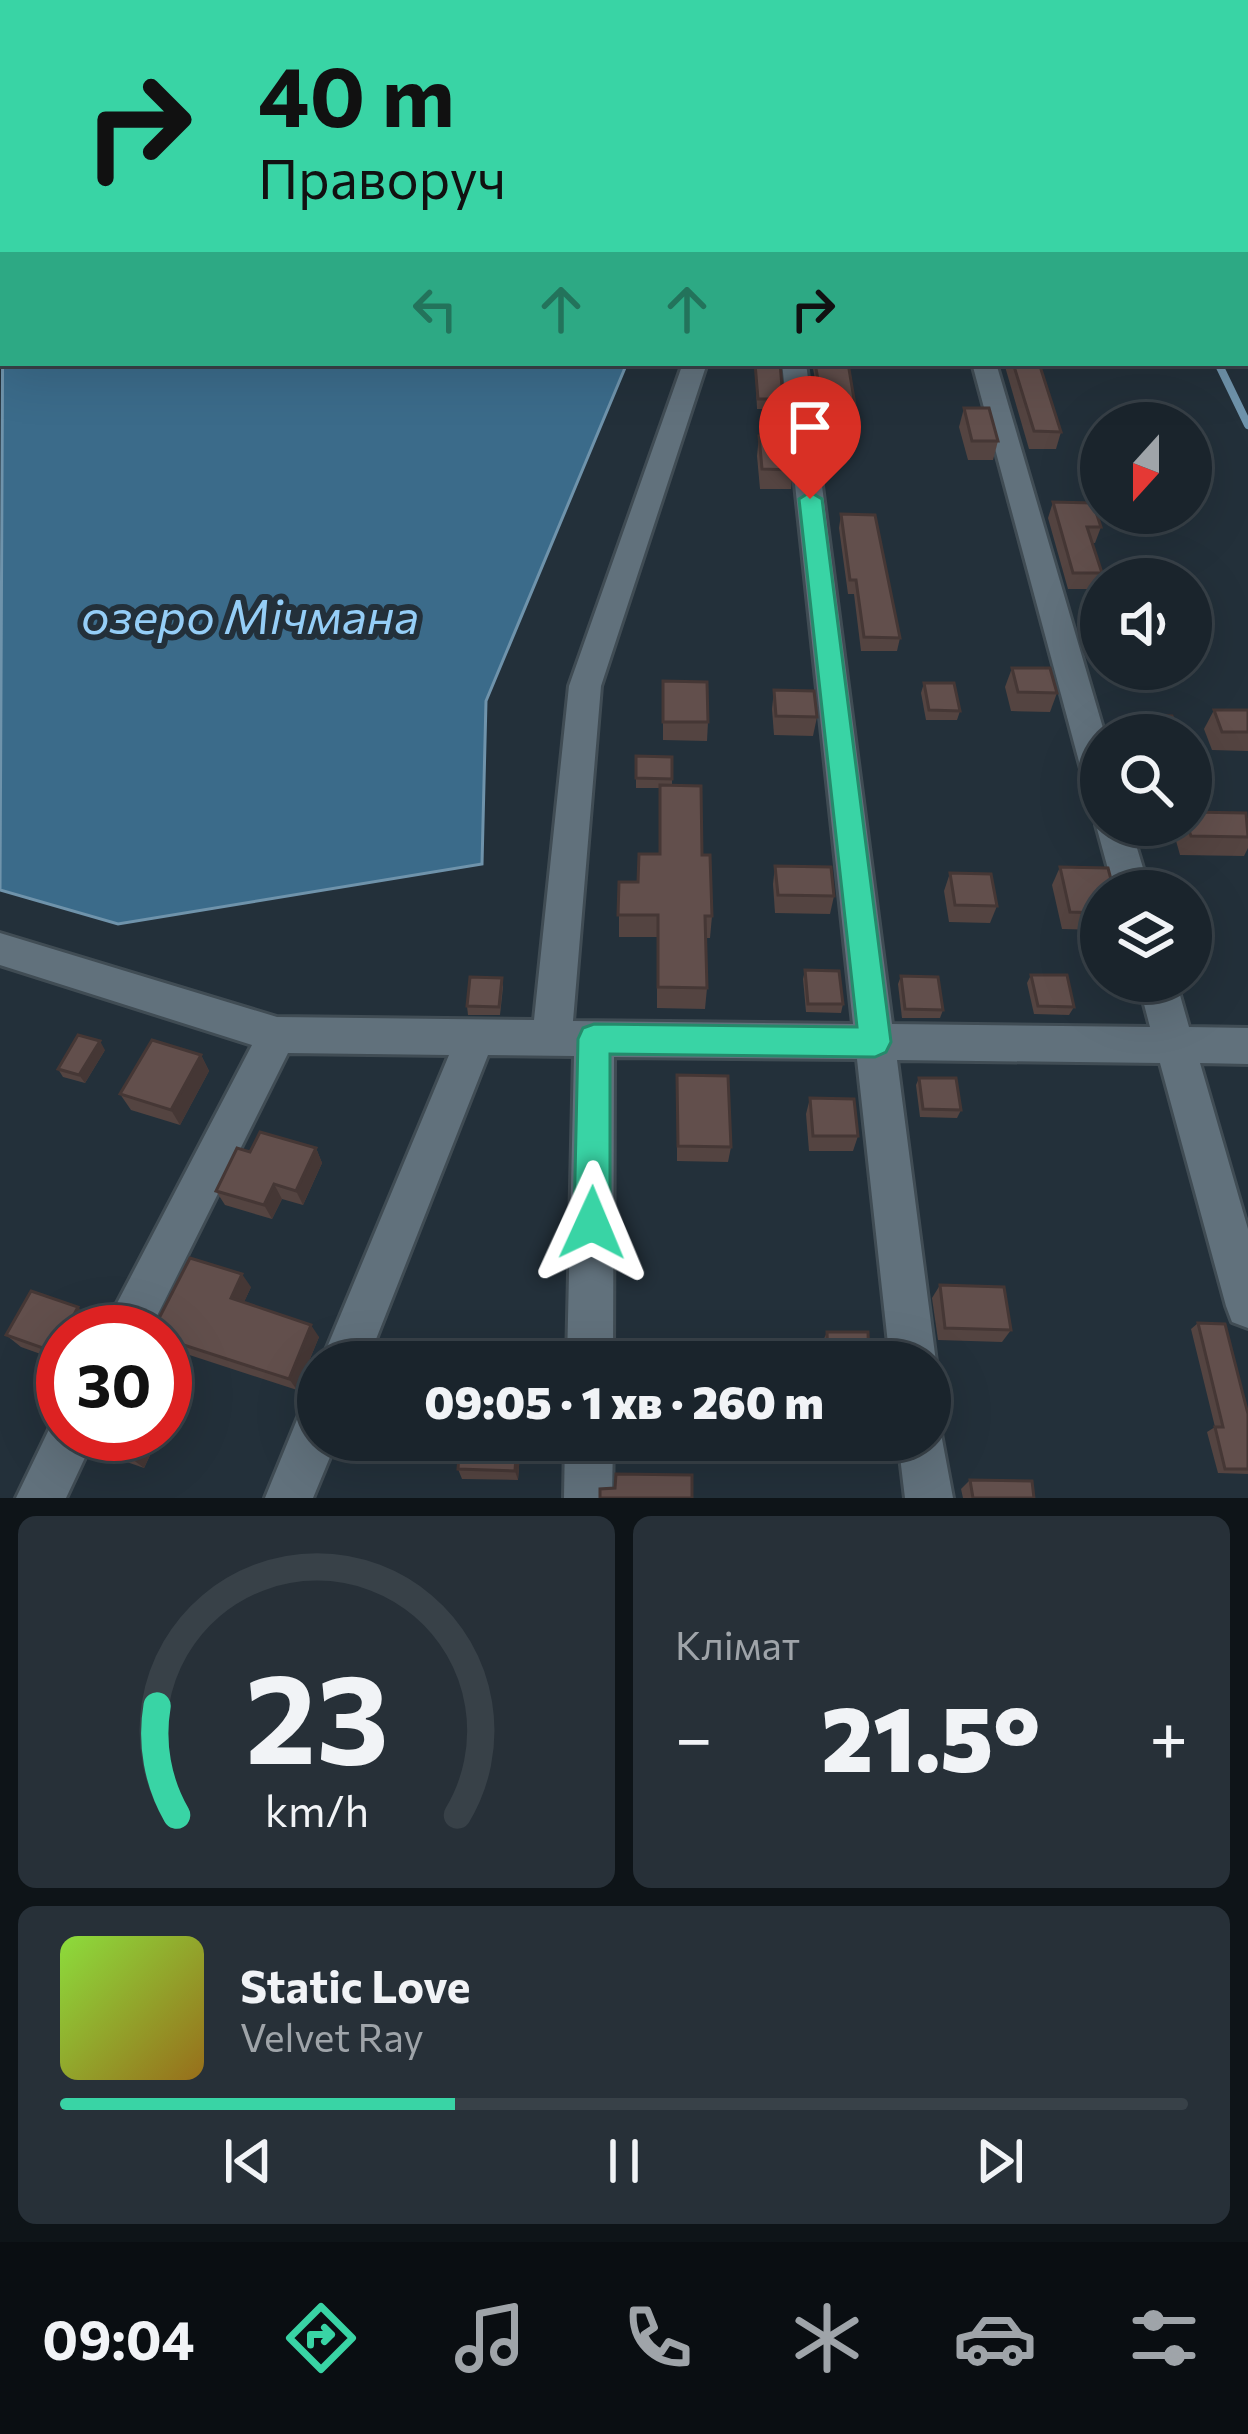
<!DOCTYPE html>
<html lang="uk">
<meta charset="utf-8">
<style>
body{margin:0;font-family:Commissioner,sans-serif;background:#273038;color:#f1f3f6;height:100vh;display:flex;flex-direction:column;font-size:45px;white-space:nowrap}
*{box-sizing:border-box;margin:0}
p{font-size:39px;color:#9fa4a9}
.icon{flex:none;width:66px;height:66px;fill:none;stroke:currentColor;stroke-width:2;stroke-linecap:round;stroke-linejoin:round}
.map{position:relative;height:1498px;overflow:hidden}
.drawer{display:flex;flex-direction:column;gap:18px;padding:18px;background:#0e1418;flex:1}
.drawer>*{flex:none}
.banner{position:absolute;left:0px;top:0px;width:1248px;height:366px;box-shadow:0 12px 48px #0002,0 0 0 3px #384148;background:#39d4a5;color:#111;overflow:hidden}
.needle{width:78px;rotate:201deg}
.buttons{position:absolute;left:1080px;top:402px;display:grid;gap:24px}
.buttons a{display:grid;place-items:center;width:132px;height:132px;border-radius:50%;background:#1a242c;box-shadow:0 12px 48px #0002,0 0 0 3px #384148;font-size:60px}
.speed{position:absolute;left:36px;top:1305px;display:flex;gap:24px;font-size:60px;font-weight:700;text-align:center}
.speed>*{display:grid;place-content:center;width:156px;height:156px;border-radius:50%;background:#1a242c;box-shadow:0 12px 48px #0002,0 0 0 3px #384148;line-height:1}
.speed .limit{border:18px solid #d22;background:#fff;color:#111}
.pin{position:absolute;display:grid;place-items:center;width:102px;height:102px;color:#fff;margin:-123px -51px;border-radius:50% 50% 50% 0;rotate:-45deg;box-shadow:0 0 12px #0007}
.pin .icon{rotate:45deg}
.me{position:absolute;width:132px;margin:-66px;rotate:1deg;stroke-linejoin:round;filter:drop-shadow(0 0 9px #0008)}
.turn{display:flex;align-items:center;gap:42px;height:252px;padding:0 60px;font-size:54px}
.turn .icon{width:156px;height:156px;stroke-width:2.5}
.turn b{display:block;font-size:84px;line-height:102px}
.lanes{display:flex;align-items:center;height:114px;padding:0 60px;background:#0003;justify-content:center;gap:60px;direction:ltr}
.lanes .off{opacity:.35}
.big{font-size:90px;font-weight:800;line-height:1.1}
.drawer .tile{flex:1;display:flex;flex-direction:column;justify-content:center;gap:18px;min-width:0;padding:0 42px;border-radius:18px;background:#273038}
.drawer .dial{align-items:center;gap:0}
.dial svg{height:312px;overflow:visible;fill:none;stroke:#384148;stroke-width:7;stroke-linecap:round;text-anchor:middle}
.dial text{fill:#f1f3f6;stroke:none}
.song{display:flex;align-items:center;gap:36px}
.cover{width:144px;height:144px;border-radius:18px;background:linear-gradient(135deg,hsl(90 70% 55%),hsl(40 70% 35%))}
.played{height:12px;border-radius:6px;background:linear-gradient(90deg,#39d4a5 35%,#384148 35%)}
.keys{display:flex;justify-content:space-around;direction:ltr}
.heat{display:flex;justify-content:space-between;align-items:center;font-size:66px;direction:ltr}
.drawer .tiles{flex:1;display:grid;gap:18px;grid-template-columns:1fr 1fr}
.tile:last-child{grid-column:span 2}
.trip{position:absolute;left:297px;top:1341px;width:654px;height:120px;border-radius:60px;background:#1a242c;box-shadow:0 12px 48px #0002,0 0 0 3px #384148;font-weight:800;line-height:120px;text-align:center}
.tabs{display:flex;height:192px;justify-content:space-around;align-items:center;background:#0a0e12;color:#9fa4a9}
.tabs .icon{width:84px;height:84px}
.tabs .on{color:#39d4a5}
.tabs b{font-size:54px;color:#f1f3f6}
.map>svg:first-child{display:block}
.water{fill:#3b6b8a;stroke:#6f93ab;stroke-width:3}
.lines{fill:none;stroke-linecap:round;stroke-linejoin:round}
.stream{stroke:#6f93ab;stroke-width:8}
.minor-casing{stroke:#404c54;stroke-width:6}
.minor{fill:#61717c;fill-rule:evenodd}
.wall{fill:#544441}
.shaded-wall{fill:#453735}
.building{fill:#624f4c;stroke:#453735;stroke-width:3}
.route{fill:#39d4a5;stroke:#258a6b;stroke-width:3}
.labels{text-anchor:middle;stroke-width:12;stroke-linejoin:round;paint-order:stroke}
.water-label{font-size:48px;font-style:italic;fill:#95cef7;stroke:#23303a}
</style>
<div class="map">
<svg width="1248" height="1498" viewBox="0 0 1248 1498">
<rect width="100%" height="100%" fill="#23303a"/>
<path class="water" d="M3,274V363H627L486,701L482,864L118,924L0,890Z"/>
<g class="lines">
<path class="stream" d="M1218,363L1248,425"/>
<g class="minor-casing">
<g id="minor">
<path d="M506,0H524L505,3Z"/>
<rect x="638" y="0" width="18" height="3"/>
<path d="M1009,0H1027L1028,3H1010Z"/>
<path d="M1059,0H1077L1078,3H1060Z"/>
<path d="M1245,26H1248L1245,37Z"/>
<rect x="1245" y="91" width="3" height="12"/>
<rect x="1245" y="142" width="3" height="12"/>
<path d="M683,363H707L601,686L573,1021L853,1024L782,363H806L892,1024L1150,1027L1138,981H1176L1189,1027L1248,1028V1064L1200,1063L1248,1229V1328L1232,1322L1226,1306L1160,1063L897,1060L936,1362L930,1377V1362H890L857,1059L614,1057L613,1362H567L574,1056L488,1055L367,1362H321L449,1055L288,1053L149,1332H102L252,1045L0,965V933L277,1017L534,1020L569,686Z"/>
<path d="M972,363H996L1105,735L1101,793L1089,789L1084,780Z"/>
<path d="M1101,815V825H1130L1150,891H1114L1096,825Z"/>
<path d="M318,1403V1440H337L313,1498H265L301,1410Z"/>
<path d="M63,1414V1434H96L66,1498H16L55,1417Z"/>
<path d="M930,1419L939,1423L953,1498H905L898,1440H930Z"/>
<path d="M565,1440H613L612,1498H564Z"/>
</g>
</g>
<use href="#minor" class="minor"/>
</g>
<g class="wall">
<path d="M755,363L783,399L782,409H757Z"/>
<path d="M812,363H848L855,405L854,414H851L855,442L854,451H828Z"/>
<path d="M1004,363H1039L1061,432L1056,449H1029Z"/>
<path d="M964,408L998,441L993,460H968L959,427Z"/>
<path d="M759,436L793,470L791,489H760L757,456Z"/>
<path d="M1053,502L1101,527L1095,543H1092L1102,573L1096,589H1068L1048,518Z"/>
<path d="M841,514L900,638L897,651H861L854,594H848L839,528Z"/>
<path d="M1012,668L1057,693L1050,712L1011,711L1005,687Z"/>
<path d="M663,681L708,722L707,741L663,740Z"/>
<path d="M924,683L960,711L957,720H926L921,693Z"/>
<path d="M774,690L817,717L813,736L774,735L772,709Z"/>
<path d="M1214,710H1248V751L1212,750L1204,729Z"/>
<path d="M1130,715L1179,735H1122Z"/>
<path d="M636,756L672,757V785L702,855L712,916L710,938H706L707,988L705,1009L657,1008V937H619V882H638L659,854L660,788H636Z"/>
<path d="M1248,818V848L1244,856L1180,855L1173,830L1175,825H1191Z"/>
<path d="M775,866L834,896L830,914L775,913L773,884Z"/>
<path d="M1060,867L1101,891V930L1062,929L1052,885Z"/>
<path d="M950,873L997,906L990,923L949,922L944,891Z"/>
<path d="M805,970L843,1004L841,1013L806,1012L803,979Z"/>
<path d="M1031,975L1074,1007L1069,1015L1034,1014L1027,983Z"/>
<path d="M901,976L943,1010L940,1018H902L898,984Z"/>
<path d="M502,978L503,987L500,1015H468L467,1006Z"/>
<path d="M105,1050L85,1083L63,1077L58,1069Z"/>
<path d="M201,1055L209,1071L180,1125L131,1110L120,1094Z"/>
<path d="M677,1075L731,1147L728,1162L677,1161Z"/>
<path d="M919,1078L961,1110L957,1118L920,1117L916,1085Z"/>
<path d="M810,1098L858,1136L853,1151H809L806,1114Z"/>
<path d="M316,1148L322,1163L303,1205L282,1199L272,1219L225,1205L216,1191L250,1152Z"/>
<path d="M940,1285L1011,1330L1002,1342L938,1340L932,1298Z"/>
<path d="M251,1287L244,1302L319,1337L297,1390L165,1347V1332Z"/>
<path d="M91,1320L63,1332V1362L21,1347L6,1335Z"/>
<path d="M1198,1323L1248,1414V1474L1218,1473L1207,1432L1215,1427L1191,1329Z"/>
<path d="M827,1332L869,1362H824L823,1341Z"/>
<path d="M96,1434H160L144,1468L104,1454L91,1444Z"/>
<path d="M521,1440L518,1480L462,1479L458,1469Z"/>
<path d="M827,1440H874V1456L870,1464L828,1463Z"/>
<path d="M970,1480L1034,1498H963L961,1489Z"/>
</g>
<g class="shaded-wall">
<path d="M100,1041L105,1050L85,1083L79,1075Z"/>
<path d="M201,1055L209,1071L180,1125L171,1110Z"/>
<path d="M316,1148L322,1163L303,1205L296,1191Z"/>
<path d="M274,1184L282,1199L272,1219L264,1205Z"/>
<path d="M242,1274L251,1287L240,1311L231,1298Z"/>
<path d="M78,1307L91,1320L84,1332H65Z"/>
<path d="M311,1325L319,1337L297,1390L289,1379Z"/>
<path d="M63,1335V1359L54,1352Z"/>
<path d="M143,1434H160L144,1468L132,1459Z"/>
<path d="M517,1440H521L518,1480L515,1471Z"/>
</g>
<g class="building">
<path d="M0,0H29L26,3H3V30H0Z"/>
<path d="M116,0H170L168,3H114Z"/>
<path d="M230,0H299L297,3H228Z"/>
<path d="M362,0H417L416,3H361Z"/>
<path d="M660,0H799L800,3H660Z"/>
<path d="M865,0H928L929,3H865Z"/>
<path d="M963,0H1011L1012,3H964Z"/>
<path d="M3,139V183H0V143Z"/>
<path d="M755,363H780L783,399H758Z"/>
<path d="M815,363H848L855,405L850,404L855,442L829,441Z"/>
<path d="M1013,363H1039L1061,432L1034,431Z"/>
<path d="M964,408H989L998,441H972Z"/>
<path d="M759,436L790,437L793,470L762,469Z"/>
<path d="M1053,502L1093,503L1101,527H1087L1102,573H1073Z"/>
<path d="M841,514L875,515L900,638L864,637L856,580H850Z"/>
<path d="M1012,668H1050L1057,693L1018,692Z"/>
<path d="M663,681L707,682L708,722H663Z"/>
<path d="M924,683H954L960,711L929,710Z"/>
<path d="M774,690L814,691L817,717L776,716Z"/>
<path d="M1214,710H1248V732H1222Z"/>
<path d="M1130,715L1172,716L1179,735H1136Z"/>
<path d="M636,756L672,757V779L636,778Z"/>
<path d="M660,785L701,786L702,855H710L712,916H705L707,988L658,987V915H618L619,882H638L639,854H660Z"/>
<path d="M1191,812L1246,813L1248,837L1191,836L1187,825H1191Z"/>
<path d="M775,866L831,867L834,896L778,895Z"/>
<path d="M1060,867L1108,868L1114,891H1101V913L1070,912Z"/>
<path d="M950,873L991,874L997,906L955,905Z"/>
<path d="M805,970L839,971L843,1004H808Z"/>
<path d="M1031,975H1067L1074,1007L1038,1006Z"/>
<path d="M901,976L938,977L943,1010L905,1009Z"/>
<path d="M470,977L502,978L499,1007L467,1006Z"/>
<path d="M78,1035L100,1041L79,1075L58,1069Z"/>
<path d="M152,1040L201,1055L171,1110L120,1094Z"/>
<path d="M677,1075L728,1076L731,1147L678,1146Z"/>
<path d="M919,1078H956L961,1110L923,1109Z"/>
<path d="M810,1098L854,1099L858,1136H813Z"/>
<path d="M260,1132L316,1148L296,1191L274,1184L264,1205L216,1191L237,1148L250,1152Z"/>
<path d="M190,1258L242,1274L231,1298L311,1325L289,1379L165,1339V1332H152Z"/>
<path d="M940,1285L1004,1287L1011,1330L945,1328Z"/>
<path d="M31,1291L78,1307L54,1352L6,1335Z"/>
<path d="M1198,1323L1225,1324L1248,1414V1469H1225L1215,1427H1223Z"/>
<path d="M827,1332H868L869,1362H828Z"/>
<path d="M663,1341L702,1342L703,1362H663Z"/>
<path d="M96,1434H143L132,1459L91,1444Z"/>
<path d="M460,1440H517L515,1471L458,1469Z"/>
<path d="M832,1440H874V1456L832,1455Z"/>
<path d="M616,1474L692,1475V1498H600V1489L615,1488Z"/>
<path d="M970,1480L1032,1481L1034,1498H973Z"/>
</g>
<path class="route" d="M810,492L822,499L891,1042L886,1052L875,1057L610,1054V1223L604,1236L592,1241L579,1236L574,1223L578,1039L583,1028L594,1024L857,1027L799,499Z"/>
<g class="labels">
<g class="water-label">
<text x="250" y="634">озеро Мічмана</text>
</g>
</g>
</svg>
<div class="buttons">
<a><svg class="needle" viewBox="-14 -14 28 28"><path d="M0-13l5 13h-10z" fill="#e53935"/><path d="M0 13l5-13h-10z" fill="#9fa4a9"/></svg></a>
<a><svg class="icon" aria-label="sound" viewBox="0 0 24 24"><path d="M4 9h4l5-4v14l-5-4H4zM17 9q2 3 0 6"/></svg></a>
<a><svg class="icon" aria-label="search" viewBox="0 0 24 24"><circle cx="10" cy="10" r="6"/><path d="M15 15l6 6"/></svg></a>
<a><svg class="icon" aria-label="layers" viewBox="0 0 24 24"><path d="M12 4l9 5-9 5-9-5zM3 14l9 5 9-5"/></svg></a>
</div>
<div class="speed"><div class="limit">30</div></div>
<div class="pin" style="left:810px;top:499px;background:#d93025"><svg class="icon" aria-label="arrive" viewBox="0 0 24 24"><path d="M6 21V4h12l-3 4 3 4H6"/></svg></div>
<svg class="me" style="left:592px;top:1223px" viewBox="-20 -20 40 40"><path d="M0-17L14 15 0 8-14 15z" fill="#39d4a5" stroke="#fff" stroke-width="4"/></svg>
<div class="trip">09:05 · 1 хв · 260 m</div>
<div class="banner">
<div class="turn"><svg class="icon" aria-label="right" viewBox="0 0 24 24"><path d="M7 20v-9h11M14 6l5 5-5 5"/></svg><div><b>40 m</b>Праворуч</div></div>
<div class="lanes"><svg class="icon off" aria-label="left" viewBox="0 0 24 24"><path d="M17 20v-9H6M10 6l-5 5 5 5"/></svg><svg class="icon off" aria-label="ahead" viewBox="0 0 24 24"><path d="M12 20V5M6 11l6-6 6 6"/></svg><svg class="icon off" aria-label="ahead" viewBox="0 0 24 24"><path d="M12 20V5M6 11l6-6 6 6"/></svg><svg class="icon" aria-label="right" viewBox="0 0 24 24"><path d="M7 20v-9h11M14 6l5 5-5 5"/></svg></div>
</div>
</div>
<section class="drawer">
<div class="tiles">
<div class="tile dial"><svg viewBox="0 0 100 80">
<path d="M14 69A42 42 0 1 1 86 69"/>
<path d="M14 69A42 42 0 0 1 9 41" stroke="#39d4a5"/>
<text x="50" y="56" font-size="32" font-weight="700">23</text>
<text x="50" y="72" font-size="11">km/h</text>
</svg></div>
<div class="tile"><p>Клімат</p>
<div class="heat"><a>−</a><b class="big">21.5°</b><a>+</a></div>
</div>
<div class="tile">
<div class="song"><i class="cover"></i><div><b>Static Love</b><p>Velvet Ray</p></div></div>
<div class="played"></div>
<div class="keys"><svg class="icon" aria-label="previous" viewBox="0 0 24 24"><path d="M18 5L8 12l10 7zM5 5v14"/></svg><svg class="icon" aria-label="pause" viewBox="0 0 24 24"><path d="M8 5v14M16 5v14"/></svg><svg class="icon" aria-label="next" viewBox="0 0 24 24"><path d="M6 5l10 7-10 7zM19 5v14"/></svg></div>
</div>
</div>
</section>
<nav class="tabs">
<b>09:04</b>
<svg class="icon on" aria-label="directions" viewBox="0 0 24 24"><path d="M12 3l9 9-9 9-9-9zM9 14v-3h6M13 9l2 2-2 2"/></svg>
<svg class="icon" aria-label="music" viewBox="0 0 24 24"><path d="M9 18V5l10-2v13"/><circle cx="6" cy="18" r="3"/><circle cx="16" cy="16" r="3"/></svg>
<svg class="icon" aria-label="phone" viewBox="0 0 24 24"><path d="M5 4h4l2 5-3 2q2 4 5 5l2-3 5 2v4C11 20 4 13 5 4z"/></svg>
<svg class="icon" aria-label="climate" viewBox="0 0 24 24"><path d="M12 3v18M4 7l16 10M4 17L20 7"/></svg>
<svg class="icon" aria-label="car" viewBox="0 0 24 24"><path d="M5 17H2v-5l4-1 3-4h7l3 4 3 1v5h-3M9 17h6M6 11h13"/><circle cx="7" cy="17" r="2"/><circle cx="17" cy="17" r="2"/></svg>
<svg class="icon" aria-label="filters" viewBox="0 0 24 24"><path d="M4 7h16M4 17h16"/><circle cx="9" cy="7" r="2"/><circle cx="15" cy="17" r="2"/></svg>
</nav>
